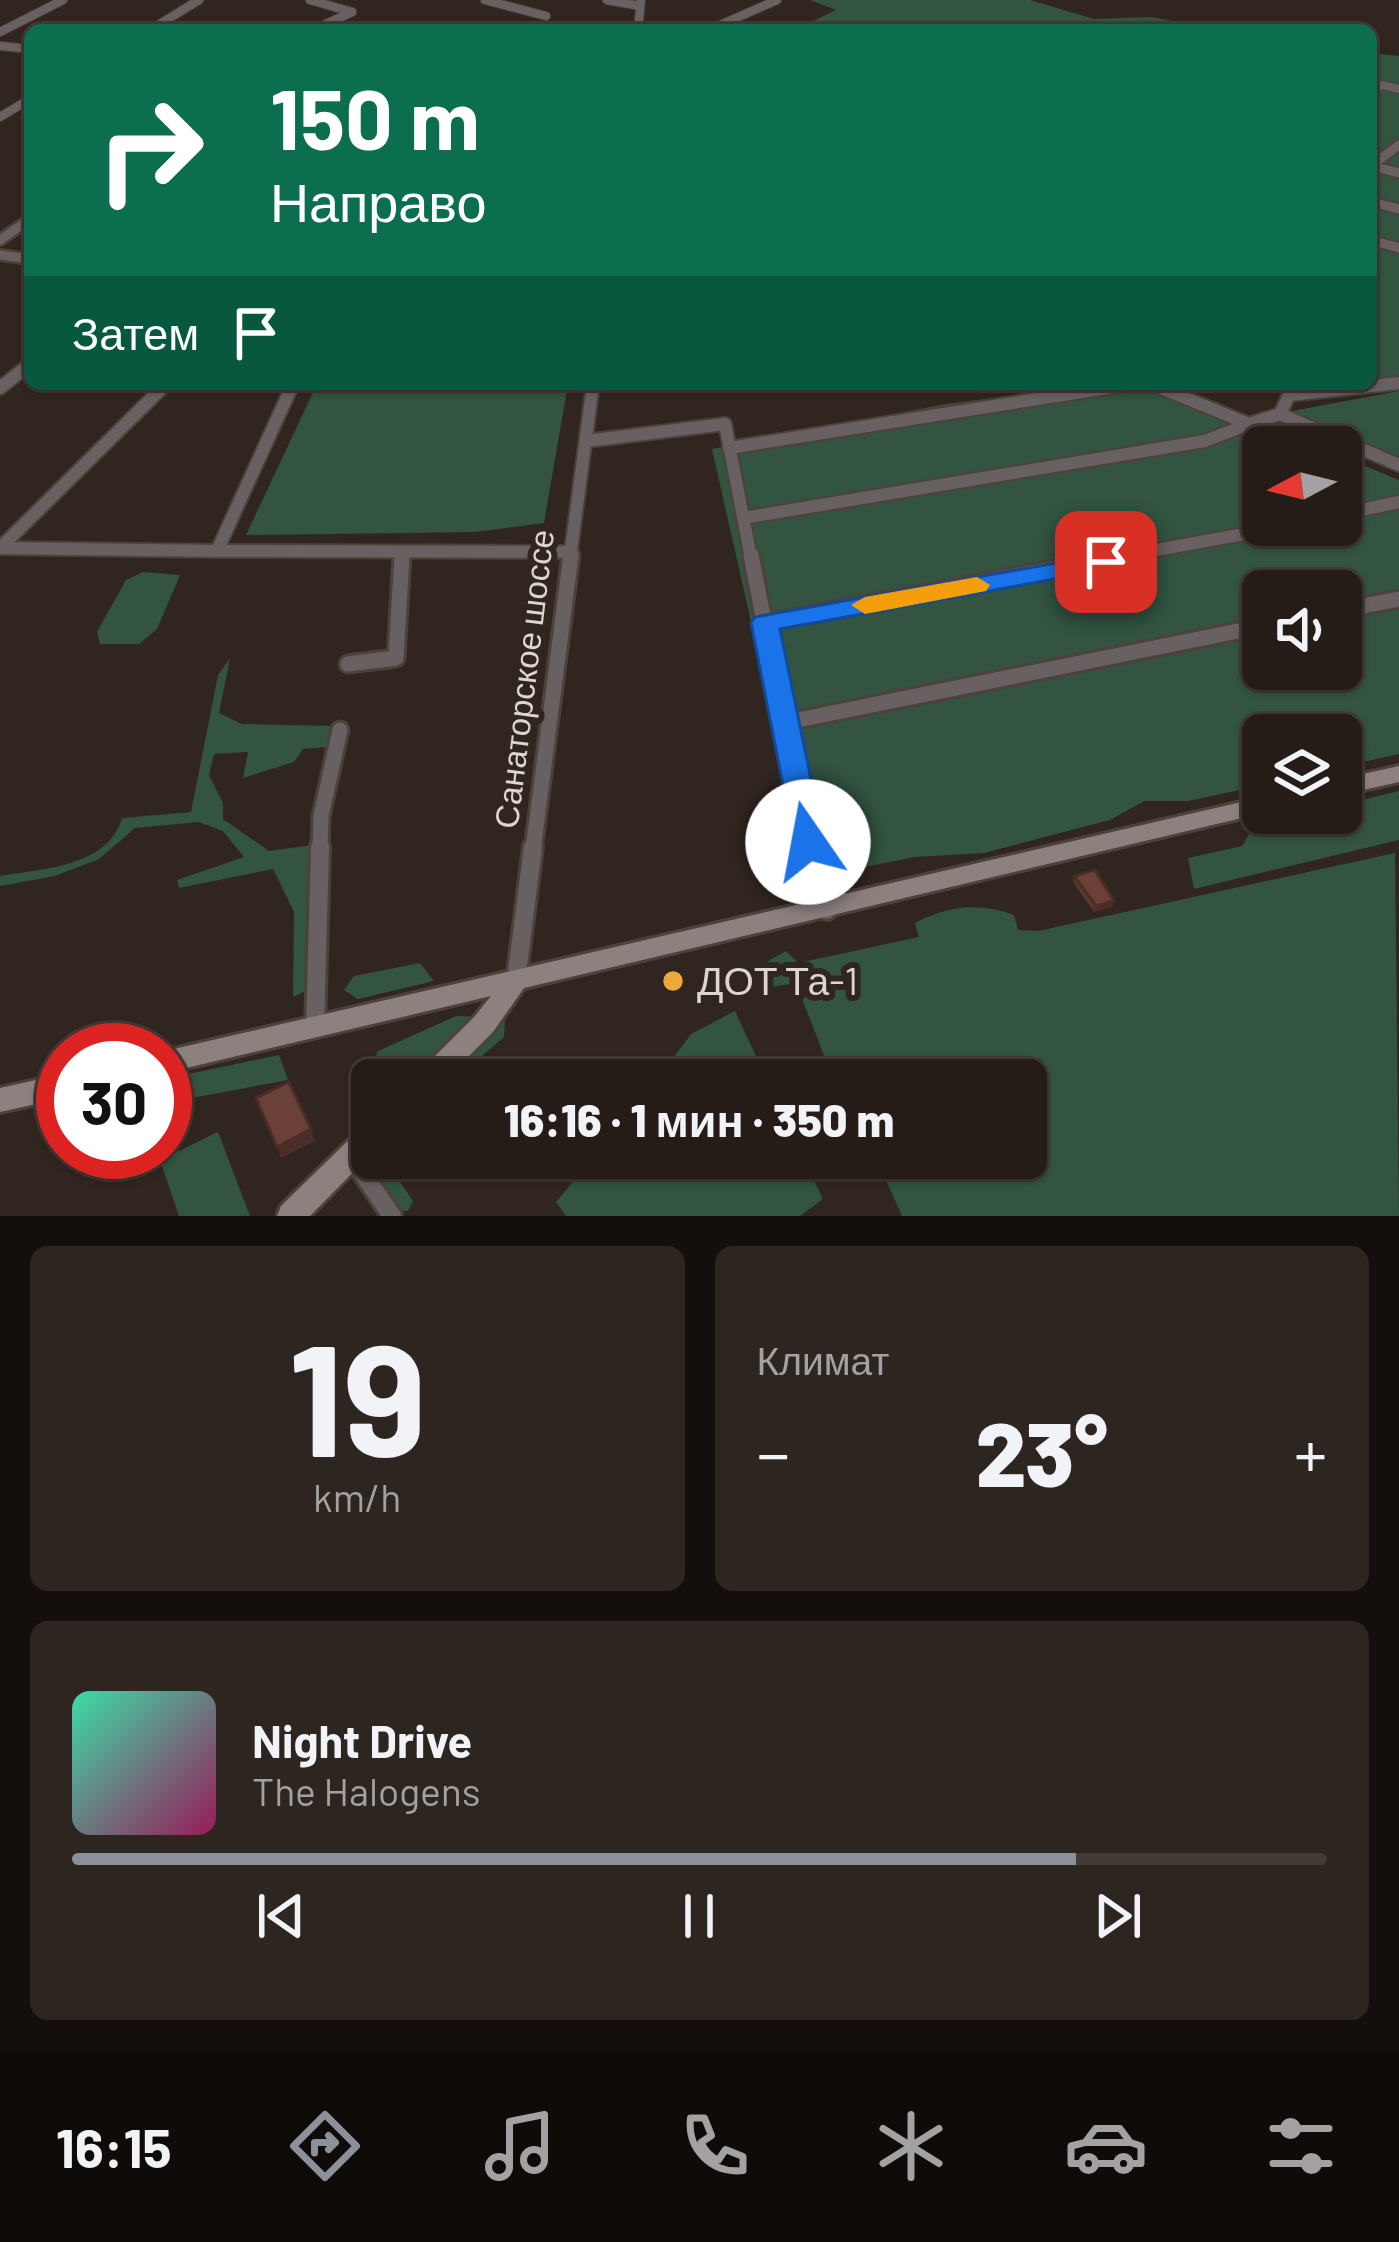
<!DOCTYPE html>
<html lang="ru">
<meta charset="utf-8">
<style>
body{margin:0;font-family:Barlow,sans-serif;background:#2d2520;color:#f1f3f6;height:100vh;display:flex;flex-direction:column;font-size:45px;white-space:nowrap}
*{box-sizing:border-box;margin:0}
p{font-size:39px;color:#a3a1a1}
.icon{flex:none;width:66px;height:66px;fill:none;stroke:currentColor;stroke-width:2;stroke-linecap:round;stroke-linejoin:round}
.map{position:relative;height:1216px;overflow:hidden}
.panel{display:flex;flex-direction:column;gap:30px;padding:30px;background:#140f0d;flex:1}
.panel>*{flex:none}
.top-card{position:absolute;left:24px;top:24px;width:1353px;height:366px;border-radius:18px;box-shadow:0 3px 9px #0004,0 0 0 3px #423a36;background:#0b6e4f;color:#fff;overflow:hidden}
.needle{width:78px;rotate:263deg}
.controls{position:absolute;left:1242px;top:426px;display:grid;gap:24px}
.controls a{display:grid;place-items:center;width:120px;height:120px;border-radius:18px;background:#251c17;box-shadow:0 3px 9px #0004,0 0 0 3px #423a36;font-size:60px}
.speed{position:absolute;left:36px;top:1023px;display:flex;gap:24px;font-size:60px;font-weight:700;text-align:center}
.speed>*{display:grid;place-content:center;width:156px;height:156px;border-radius:50%;background:#251c17;box-shadow:0 3px 9px #0004,0 0 0 3px #423a36;line-height:1}
.speed .limit{border:18px solid #d22;background:#fff;color:#111}
.pin{position:absolute;display:grid;place-items:center;width:102px;height:102px;color:#fff;margin:-51px;border-radius:24px;box-shadow:0 6px 18px #0006}
.me{position:absolute;width:132px;margin:-66px;rotate:348deg;stroke-linejoin:round;filter:drop-shadow(0 0 9px #0008)}
.turn{display:flex;align-items:center;gap:42px;height:252px;padding:0 48px;font-size:54px}
.turn .icon{width:156px;height:156px;stroke-width:2.5}
.turn b{display:block;font-size:84px;line-height:102px}
.then{display:flex;align-items:center;height:114px;padding:0 48px;background:#0003;gap:24px;font-size:45px}
.big{font-size:90px;font-weight:800;line-height:1.1}
.panel .card{flex:1;display:flex;flex-direction:column;justify-content:center;gap:18px;min-width:0;padding:0 42px;border-radius:18px;background:#2d2520}
.panel .dial{align-items:center;gap:0}
.dial b{font-size:156px;line-height:1}
.song{display:flex;align-items:center;gap:36px}
.cover{width:144px;height:144px;border-radius:18px;background:linear-gradient(135deg,hsl(160 70% 55%),hsl(330 70% 35%))}
.played{height:12px;border-radius:6px;background:linear-gradient(90deg,#8c9099 80%,#423a36 80%)}
.keys{display:flex;justify-content:space-around;direction:ltr}
.heat{display:flex;justify-content:space-between;align-items:center;font-size:66px;direction:ltr}
.panel .tiles{flex:1;display:grid;gap:30px;grid-template-columns:1fr 1fr}
.card:last-child{grid-column:span 2}
.trip{position:absolute;left:351px;top:1059px;width:696px;height:120px;border-radius:18px;background:#251c17;box-shadow:0 3px 9px #0004,0 0 0 3px #423a36;font-weight:800;line-height:120px;text-align:center}
.menu{display:flex;height:192px;justify-content:space-around;align-items:center;background:#0f0b09;color:#a3a1a1}
.menu .icon{width:84px;height:84px}
.menu .on{color:#8c9099}
.menu b{font-size:54px;color:#f1f3f6}
.map>svg:first-child{display:block}
.green{fill:#325441;fill-rule:evenodd}
.lines{fill:none;stroke-linecap:round;stroke-linejoin:round}
.street-far4-casing{stroke:#4d413b;stroke-width:10}
.street-far3-casing{stroke:#4d413b;stroke-width:14}
.street-far2-casing{stroke:#4d413b;stroke-width:16}
.street-far1-casing{stroke:#4d413b;stroke-width:21}
.street-casing{stroke:#4d413b;stroke-width:24}
.secondary-casing{stroke:#4d413b;stroke-width:6}
.street-far4{stroke:#696161;stroke-width:8}
.street-far3{stroke:#696161;stroke-width:9}
.street-far2{stroke:#696161;stroke-width:12}
.street-far1{stroke:#696161;stroke-width:15}
.street{stroke:#696161;stroke-width:18}
.secondary{fill:#8d8180;fill-rule:evenodd}
.wall{fill:#5b3731}
.shaded-wall{fill:#4a2d28}
.building{fill:#6a4039;stroke:#4a2d28;stroke-width:3}
.route{fill:#1a73e8;stroke:#114b97;stroke-width:3}
.slow{fill:#f59e0b}
.poi-dot{fill:#eda83b;stroke:#31251f;stroke-width:4.5}
.labels{text-anchor:middle;stroke-width:12;stroke-linejoin:round;paint-order:stroke}
.street-label{font-size:33px;fill:#ddd5d1;stroke:#31251f}
.near-poi-label{font-size:39px;fill:#ddd5d1;stroke:#31251f;text-anchor:start}
</style>
<div class="map">
<svg width="1399" height="1216" viewBox="0 0 1399 1216">
<rect width="100%" height="100%" fill="#31251f"/>
<g class="green">
<path d="M810,0H1030L1094,19L1151,17L1220,30H833L811,22L836,10Z"/>
<path d="M1371,53L1399,56V379L1371,382Z"/>
<path d="M317,384H568L544,523L476,532L246,535Z"/>
<path d="M1102,384H1165L1319,447H1263V525H1341V456L1399,480V754L1341,767V735H1263V785L1188,801H1144L1110,820L984,853L915,857L809,878L712,449L946,404ZM1263,591H1341V669H1263Z"/>
<path d="M1399,391V457L1295,419L1299,416L1292,411Z"/>
<path d="M143,572L180,575L157,629L139,644H100L97,632L126,580Z"/>
<path d="M230,658L219,713L242,724L333,726L341,753L328,798L325,982L293,997L294,912L273,869L179,888L177,880L244,857L223,831L199,822L135,828L99,859L55,876L0,886V876C41,869 108,867 122,818L191,812L218,675ZM325,747L313,845L269,851L223,819V803L209,775L214,754L248,752L243,778L294,762L303,749Z"/>
<path d="M1399,791V840L1194,889L1188,858L1242,846L1255,825L1305,813H1341V805Z"/>
<path d="M1395,853L1399,1216H902L876,1158H1026V1080H868L862,1067L830,1071L796,983L771,987L765,963L786,951L798,963L919,937L915,923C947,906 980,902 1014,915L1018,930L1038,931Z"/>
<path d="M420,963L434,981L358,999L344,990L354,976Z"/>
<path d="M735,1011L767,1080H657L691,1034Z"/>
<path d="M456,1016L505,1018L504,1037L454,1080H372V1158H403L392,1170L413,1201L408,1211L395,1210C353,1143 344,1125 378,1051Z"/>
<path d="M279,1055L288,1080L165,1103V1079Z"/>
<path d="M218,1132L250,1216H179L160,1160Z"/>
<path d="M593,1158H803L823,1199L800,1216H566L556,1202Z"/>
</g>
<g class="lines">
<g class="street-far4-casing">
<g id="street-far4">
<path d="M310,0L352,12"/>
<path d="M485,0L546,16"/>
<path d="M607,0L640,6"/>
<path d="M150,30L199,0"/>
<path d="M313,30L352,12"/>
<path d="M638,30L641,0"/>
<path d="M709,30L777,0"/>
<path d="M0,32L63,0"/>
<path d="M0,46L30,49"/>
<path d="M1371,92L1382,85L1399,89"/>
<path d="M0,117L30,99"/>
</g>
</g>
<g class="street-far3-casing">
<g id="street-far3">
<path d="M1371,166L1399,145"/>
<path d="M1371,166L1399,173"/>
<path d="M1371,202L1399,209"/>
<path d="M0,240L30,219"/>
<path d="M1371,240L1399,248"/>
<path d="M0,255L30,259"/>
</g>
</g>
<g class="street-far2-casing">
<g id="street-far2">
<path d="M1151,384L1249,424L1280,414L1399,465"/>
<path d="M0,388L30,364"/>
<path d="M1280,414L1289,395L1399,383"/>
<path d="M586,441L725,424L751,558"/>
<path d="M729,448L1132,384"/>
<path d="M1341,514L1399,502"/>
<path d="M743,518L1205,441L1249,424"/>
<path d="M0,548L217,551L293,384"/>
<path d="M0,548L166,384"/>
<path d="M217,551L570,552"/>
<path d="M402,558V552"/>
<path d="M570,558L593,384"/>
<path d="M1113,558L1293,525"/>
</g>
</g>
<g class="street-far1-casing">
<g id="street-far1">
<path d="M751,555L809,850"/>
<path d="M1341,610L1399,599"/>
<path d="M765,623L1129,555"/>
<path d="M348,664L396,658L402,555"/>
<path d="M783,723L1263,626"/>
<path d="M320,850L321,816L340,730"/>
<path d="M533,850L571,555"/>
</g>
</g>
<g class="street-casing">
<g id="street">
<path d="M808,847L827,910"/>
<path d="M516,981L533,847"/>
<path d="M315,1027L320,847"/>
<path d="M351,1156L392,1216"/>
</g>
</g>
<g class="secondary-casing">
<g id="secondary">
<path d="M1399,766V782L1341,795V779Z"/>
<path d="M1263,797V813L524,988L493,1032L445,1080H415L419,1072L475,1016L491,996L165,1073V1051Z"/>
<path d="M63,1074V1098L0,1112V1088Z"/>
<path d="M372,1123V1153L310,1216H277L281,1206L363,1126Z"/>
</g>
</g>
<use href="#street-far4" class="street-far4"/>
<use href="#street-far3" class="street-far3"/>
<use href="#street-far2" class="street-far2"/>
<use href="#street-far1" class="street-far1"/>
<use href="#street" class="street"/>
<use href="#secondary" class="secondary"/>
</g>
<path class="wall" d="M1074,876L1112,907L1094,912L1073,882Z"/>
<g class="shaded-wall">
<path d="M1114,901L1112,907L1094,912L1096,906Z"/>
<path d="M311,1129L315,1141L281,1158L277,1147Z"/>
</g>
<g class="building">
<path d="M1095,870L1114,901L1096,906L1074,876Z"/>
<path d="M289,1082L311,1129L277,1147L256,1098Z"/>
</g>
<path class="route" d="M1106,554L1119,562L1115,568L780,629L824,842L819,851H796L751,623L755,617Z"/>
<path class="slow" d="M977,577L990,585L986,591L865,614L851,605L865,597Z"/>
<circle class="poi-dot" cx="673" cy="981" r="12"/>
<g class="labels">
<g class="street-label">
<text transform="translate(524 679) rotate(-83)" y="12">Санаторское шоссе</text>
</g>
<g class="near-poi-label">
<text x="697" y="995">ДОТ Та-1</text>
</g>
</g>
</svg>
<div class="controls">
<a><svg class="needle" viewBox="-14 -14 28 28"><path d="M0-13l5 13h-10z" fill="#e53935"/><path d="M0 13l5-13h-10z" fill="#a3a1a1"/></svg></a>
<a><svg class="icon" aria-label="sound" viewBox="0 0 24 24"><path d="M4 9h4l5-4v14l-5-4H4zM17 9q2 3 0 6"/></svg></a>
<a><svg class="icon" aria-label="layers" viewBox="0 0 24 24"><path d="M12 4l9 5-9 5-9-5zM3 14l9 5 9-5"/></svg></a>
</div>
<div class="speed"><div class="limit">30</div></div>
<div class="pin" style="left:1106px;top:562px;background:#d93025"><svg class="icon" aria-label="arrive" viewBox="0 0 24 24"><path d="M6 21V4h12l-3 4 3 4H6"/></svg></div>
<svg class="me" style="left:808px;top:842px" viewBox="-20 -20 40 40"><circle r="19" fill="#fff"/><path d="M0-13L10 11 0 6-10 11z" fill="#1a73e8"/></svg>
<div class="trip">16:16 · 1 мин · 350 m</div>
<div class="top-card">
<div class="turn"><svg class="icon" aria-label="right" viewBox="0 0 24 24"><path d="M7 20v-9h11M14 6l5 5-5 5"/></svg><div><b>150 m</b>Направо</div></div>
<div class="then">Затем<svg class="icon" aria-label="arrive" viewBox="0 0 24 24"><path d="M6 21V4h12l-3 4 3 4H6"/></svg></div>
</div>
</div>
<section class="panel">
<div class="tiles">
<div class="card dial"><b>19</b><p>km/h</p></div>
<div class="card"><p>Климат</p>
<div class="heat"><a>−</a><b class="big">23°</b><a>+</a></div>
</div>
<div class="card">
<div class="song"><i class="cover"></i><div><b>Night Drive</b><p>The Halogens</p></div></div>
<div class="played"></div>
<div class="keys"><svg class="icon" aria-label="previous" viewBox="0 0 24 24"><path d="M18 5L8 12l10 7zM5 5v14"/></svg><svg class="icon" aria-label="pause" viewBox="0 0 24 24"><path d="M8 5v14M16 5v14"/></svg><svg class="icon" aria-label="next" viewBox="0 0 24 24"><path d="M6 5l10 7-10 7zM19 5v14"/></svg></div>
</div>
</div>
</section>
<nav class="menu">
<b>16:15</b>
<svg class="icon on" aria-label="directions" viewBox="0 0 24 24"><path d="M12 3l9 9-9 9-9-9zM9 14v-3h6M13 9l2 2-2 2"/></svg>
<svg class="icon" aria-label="music" viewBox="0 0 24 24"><path d="M9 18V5l10-2v13"/><circle cx="6" cy="18" r="3"/><circle cx="16" cy="16" r="3"/></svg>
<svg class="icon" aria-label="phone" viewBox="0 0 24 24"><path d="M5 4h4l2 5-3 2q2 4 5 5l2-3 5 2v4C11 20 4 13 5 4z"/></svg>
<svg class="icon" aria-label="climate" viewBox="0 0 24 24"><path d="M12 3v18M4 7l16 10M4 17L20 7"/></svg>
<svg class="icon" aria-label="car" viewBox="0 0 24 24"><path d="M5 17H2v-5l4-1 3-4h7l3 4 3 1v5h-3M9 17h6M6 11h13"/><circle cx="7" cy="17" r="2"/><circle cx="17" cy="17" r="2"/></svg>
<svg class="icon" aria-label="filters" viewBox="0 0 24 24"><path d="M4 7h16M4 17h16"/><circle cx="9" cy="7" r="2"/><circle cx="15" cy="17" r="2"/></svg>
</nav>
